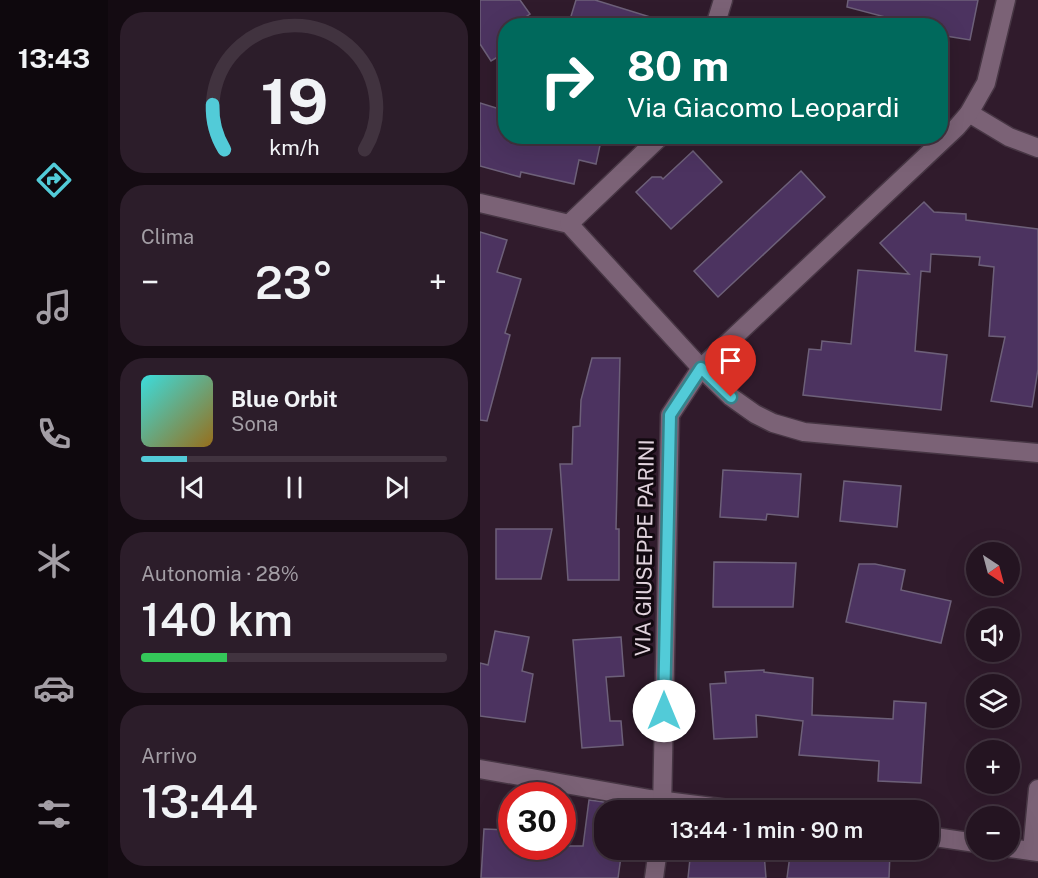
<!DOCTYPE html>
<html lang="it">
<meta charset="utf-8">
<style>
body{margin:0;font-family:"Public Sans",sans-serif;background:#2c1d2a;color:#f1f3f6;height:100vh;display:flex;flex-direction:column;font-size:22px;white-space:nowrap}
*{box-sizing:border-box;margin:0}
p{font-size:20px;color:#a39ea5}
.icon{flex:none;width:33px;height:33px;fill:none;stroke:currentColor;stroke-width:2;stroke-linecap:round;stroke-linejoin:round}
.map{position:relative;flex:1;overflow:hidden}
.details{display:flex;flex-direction:column;gap:12px;padding:12px;background:#140b12;width:372px}
.details>*{flex:none}
.top-card{position:absolute;left:18px;top:18px;width:450px;height:126px;border-radius:24px;box-shadow:0 6px 24px #0002,0 0 0 2px #41333f;background:#00695c;color:#fff;overflow:hidden}
.needle{width:39px;rotate:144deg}
.fabs{position:absolute;left:486px;top:542px;display:grid;gap:12px}
.fabs a{display:grid;place-items:center;width:54px;height:54px;border-radius:50%;background:#241421;box-shadow:0 6px 24px #0002,0 0 0 2px #41333f;font-size:30px}
.speed{position:absolute;left:18px;top:782px;display:flex;gap:12px;font-size:30px;font-weight:700;text-align:center}
.speed>*{display:grid;place-content:center;width:78px;height:78px;border-radius:50%;background:#241421;box-shadow:0 6px 24px #0002,0 0 0 2px #41333f;line-height:1}
.speed .limit{border:9px solid #d22;background:#fff;color:#111}
.pin{position:absolute;display:grid;place-items:center;width:51px;height:51px;color:#fff;margin:-62px -26px;border-radius:50% 50% 50% 0;rotate:-45deg;box-shadow:0 0 6px #0007}
.pin .icon{rotate:45deg}
.me{position:absolute;width:66px;margin:-33px;rotate:0deg;stroke-linejoin:round;filter:drop-shadow(0 0 4px #0008)}
.turn{display:flex;align-items:center;gap:21px;height:126px;padding:0 30px;font-size:27px}
.turn .icon{width:78px;height:78px;stroke-width:2.5}
.turn b{display:block;font-size:42px;line-height:51px}
.big{font-size:45px;font-weight:600;line-height:1.1}
.details .tile{flex:1;display:flex;flex-direction:column;justify-content:center;gap:9px;min-width:0;padding:0 21px;border-radius:24px;background:#2c1d2a}
.details .dial{align-items:center;gap:0}
.dial svg{height:156px;overflow:visible;fill:none;stroke:#41333f;stroke-width:7;stroke-linecap:round;text-anchor:middle}
.dial text{fill:#f1f3f6;stroke:none}
.song{display:flex;align-items:center;gap:18px}
.cover{width:72px;height:72px;border-radius:9px;background:linear-gradient(135deg,hsl(180 70% 55%),hsl(40 70% 35%))}
.played{height:6px;border-radius:3px;background:linear-gradient(90deg,#52cbd8 15%,#41333f 15%)}
.keys{display:flex;justify-content:space-around;direction:ltr}
.heat{display:flex;justify-content:space-between;align-items:center;font-size:33px;direction:ltr}
.charge{height:9px;border-radius:4px;background:linear-gradient(90deg,#34c759 28%,#41333f 0)}
.trip{position:absolute;left:114px;top:800px;width:345px;height:60px;border-radius:24px;background:#241421;box-shadow:0 6px 24px #0002,0 0 0 2px #41333f;font-weight:600;line-height:60px;text-align:center}
main{display:flex;flex:1;min-height:0}
.dock{display:flex;flex-direction:column;width:108px;justify-content:space-around;align-items:center;background:#0e080d;color:#a39ea5}
.dock .icon{width:42px;height:42px}
.dock .active{color:#52cbd8}
.dock b{font-size:27px;color:#f1f3f6}
.map>svg:first-child{display:block}
.building{fill:#4c3360;stroke:#6d6079;stroke-width:1.5}
.lines{fill:none;stroke-linecap:round;stroke-linejoin:round}
.minor-casing{stroke:#473644;stroke-width:21}
.minor{stroke:#7b6276;stroke-width:18}
.route-casing{stroke:#35848c;stroke-width:15}
.route{stroke:#52cbd8;stroke-width:10}
.labels{text-anchor:middle;stroke-width:6;stroke-linejoin:round;paint-order:stroke}
.street-label{font-size:21px;fill:#e1d3dd;stroke:#120910}
</style>
<main>
<nav class="dock">
<b>13:43</b>
<svg class="icon active" aria-label="directions" viewBox="0 0 24 24"><path d="M12 3l9 9-9 9-9-9zM9 14v-3h6M13 9l2 2-2 2"/></svg>
<svg class="icon" aria-label="music" viewBox="0 0 24 24"><path d="M9 18V5l10-2v13"/><circle cx="6" cy="18" r="3"/><circle cx="16" cy="16" r="3"/></svg>
<svg class="icon" aria-label="phone" viewBox="0 0 24 24"><path d="M5 4h4l2 5-3 2q2 4 5 5l2-3 5 2v4C11 20 4 13 5 4z"/></svg>
<svg class="icon" aria-label="climate" viewBox="0 0 24 24"><path d="M12 3v18M4 7l16 10M4 17L20 7"/></svg>
<svg class="icon" aria-label="car" viewBox="0 0 24 24"><path d="M5 17H2v-5l4-1 3-4h7l3 4 3 1v5h-3M9 17h6M6 11h13"/><circle cx="7" cy="17" r="2"/><circle cx="17" cy="17" r="2"/></svg>
<svg class="icon" aria-label="filters" viewBox="0 0 24 24"><path d="M4 7h16M4 17h16"/><circle cx="9" cy="7" r="2"/><circle cx="15" cy="17" r="2"/></svg>
</nav>
<section class="details">
<div class="tile dial"><svg viewBox="0 0 100 80">
<path d="M14 69A42 42 0 1 1 86 69"/>
<path d="M14 69A42 42 0 0 1 8 46" stroke="#52cbd8"/>
<text x="50" y="56" font-size="32" font-weight="700">19</text>
<text x="50" y="72" font-size="11">km/h</text>
</svg></div>
<div class="tile"><p>Clima</p>
<div class="heat"><a>−</a><b class="big">23°</b><a>+</a></div>
</div>
<div class="tile">
<div class="song"><i class="cover"></i><div><b>Blue Orbit</b><p>Sona</p></div></div>
<div class="played"></div>
<div class="keys"><svg class="icon" aria-label="previous" viewBox="0 0 24 24"><path d="M18 5L8 12l10 7zM5 5v14"/></svg><svg class="icon" aria-label="pause" viewBox="0 0 24 24"><path d="M8 5v14M16 5v14"/></svg><svg class="icon" aria-label="next" viewBox="0 0 24 24"><path d="M6 5l10 7-10 7zM19 5v14"/></svg></div>
</div>
<div class="tile"><p>Autonomia · 28%</p><b class="big">140 km</b><div class="charge"></div></div>
<div class="tile"><p>Arrivo</p><b class="big">13:44</b></div>
</section>
<div class="map">
<svg width="558" height="878" viewBox="0 0 558 878">
<rect width="100%" height="100%" fill="#301b2c"/>
<g class="building">
<path d="M0,0H40L50,14L32,26H26V52L11,61L0,44Z"/>
<path d="M96,0H115L180,20L179,26H88Z"/>
<path d="M368,0H498L490,40L460,35V26H407L409,18L367,7Z"/>
<path d="M0,103L26,111V136H122L116,164L99,160L94,184L41,172L40,177L0,166Z"/>
<path d="M213,151L242,182L191,229L156,192L172,177H181L183,179Z"/>
<path d="M321,171L345,197L238,297L214,271Z"/>
<path d="M444,202L454,212L486,214V220L558,229V369L552,407L511,401L525,337L509,336L514,267L499,265L500,257L451,254L450,272L441,271L435,351L467,355L461,410L323,395L329,349L341,350L342,341L371,344L378,270L429,274L400,243Z"/>
<path d="M0,232L27,240L17,272L41,279L25,333L30,335L7,421L0,420Z"/>
<path d="M112,358H140L136,529H139V580H88L80,464H92L93,427L100,426L101,400Z"/>
<path d="M243,470L321,474L318,517L287,514L286,520L240,517Z"/>
<path d="M364,481L421,486L417,527L360,521Z"/>
<path d="M16,529H72L61,579H16Z"/>
<path d="M234,562L316,563L313,607H233Z"/>
<path d="M379,564H395L425,570L421,590L471,601L461,643L366,622Z"/>
<path d="M15,631L49,637L42,671L53,674L45,722L0,716V663L8,665Z"/>
<path d="M141,637L144,676L126,677L130,721H141L143,745L102,748L93,640Z"/>
<path d="M284,670V672L333,678L332,715L413,719L414,701L446,703L441,783L398,781L399,761L319,755L323,721L276,715L277,737L234,739L230,684L246,683L245,672Z"/>
<path d="M109,800L124,802V849H142L138,878H1L4,829L32,830V846H103Z"/>
<path d="M211,849H259L284,853L286,878H208Z"/>
<path d="M361,850L410,852L409,878H307L310,855L361,859Z"/>
</g>
<g class="lines">
<g class="minor-casing">
<g id="minor">
<path d="M235,26L243,0"/>
<path d="M489,113L529,137L558,148"/>
<path d="M0,203L89,224L221,368L251,397L275,414L293,423L324,432L558,453"/>
<path d="M89,224L181,136"/>
<path d="M0,769L170,799L256,810"/>
<path d="M182,810L190,415L221,368L477,127L489,113L506,83L526,0"/>
<path d="M448,836L496,843"/>
<path d="M530,848L558,852"/>
<path d="M552,851L558,789"/>
<path d="M174,878L178,849"/>
</g>
</g>
<use href="#minor" class="minor"/>
</g>
<g class="lines">
<g class="route-casing">
<path id="route" d="M184,711L190,415L221,368L251,397"/>
</g>
<use href="#route" class="route"/>
</g>
<g class="labels">
<g class="street-label">
<text transform="translate(165 548) rotate(-89)" y="7">VIA GIUSEPPE PARINI</text>
</g>
</g>
</svg>
<div class="fabs">
<a><svg class="needle" viewBox="-14 -14 28 28"><path d="M0-13l5 13h-10z" fill="#e53935"/><path d="M0 13l5-13h-10z" fill="#a39ea5"/></svg></a>
<a><svg class="icon" aria-label="sound" viewBox="0 0 24 24"><path d="M4 9h4l5-4v14l-5-4H4zM17 9q2 3 0 6"/></svg></a>
<a><svg class="icon" aria-label="layers" viewBox="0 0 24 24"><path d="M12 4l9 5-9 5-9-5zM3 14l9 5 9-5"/></svg></a>
<a>+</a>
<a>−</a>
</div>
<div class="speed"><div class="limit">30</div></div>
<div class="pin" style="left:251px;top:397px;background:#d93025"><svg class="icon" aria-label="arrive" viewBox="0 0 24 24"><path d="M6 21V4h12l-3 4 3 4H6"/></svg></div>
<svg class="me" style="left:184px;top:711px" viewBox="-20 -20 40 40"><circle r="19" fill="#fff"/><path d="M0-13L10 11 0 6-10 11z" fill="#52cbd8"/></svg>
<div class="trip">13:44 · 1 min · 90 m</div>
<div class="top-card">
<div class="turn"><svg class="icon" aria-label="right" viewBox="0 0 24 24"><path d="M7 20v-9h11M14 6l5 5-5 5"/></svg><div><b>80 m</b>Via Giacomo Leopardi</div></div>
</div>
</div>
</main>
